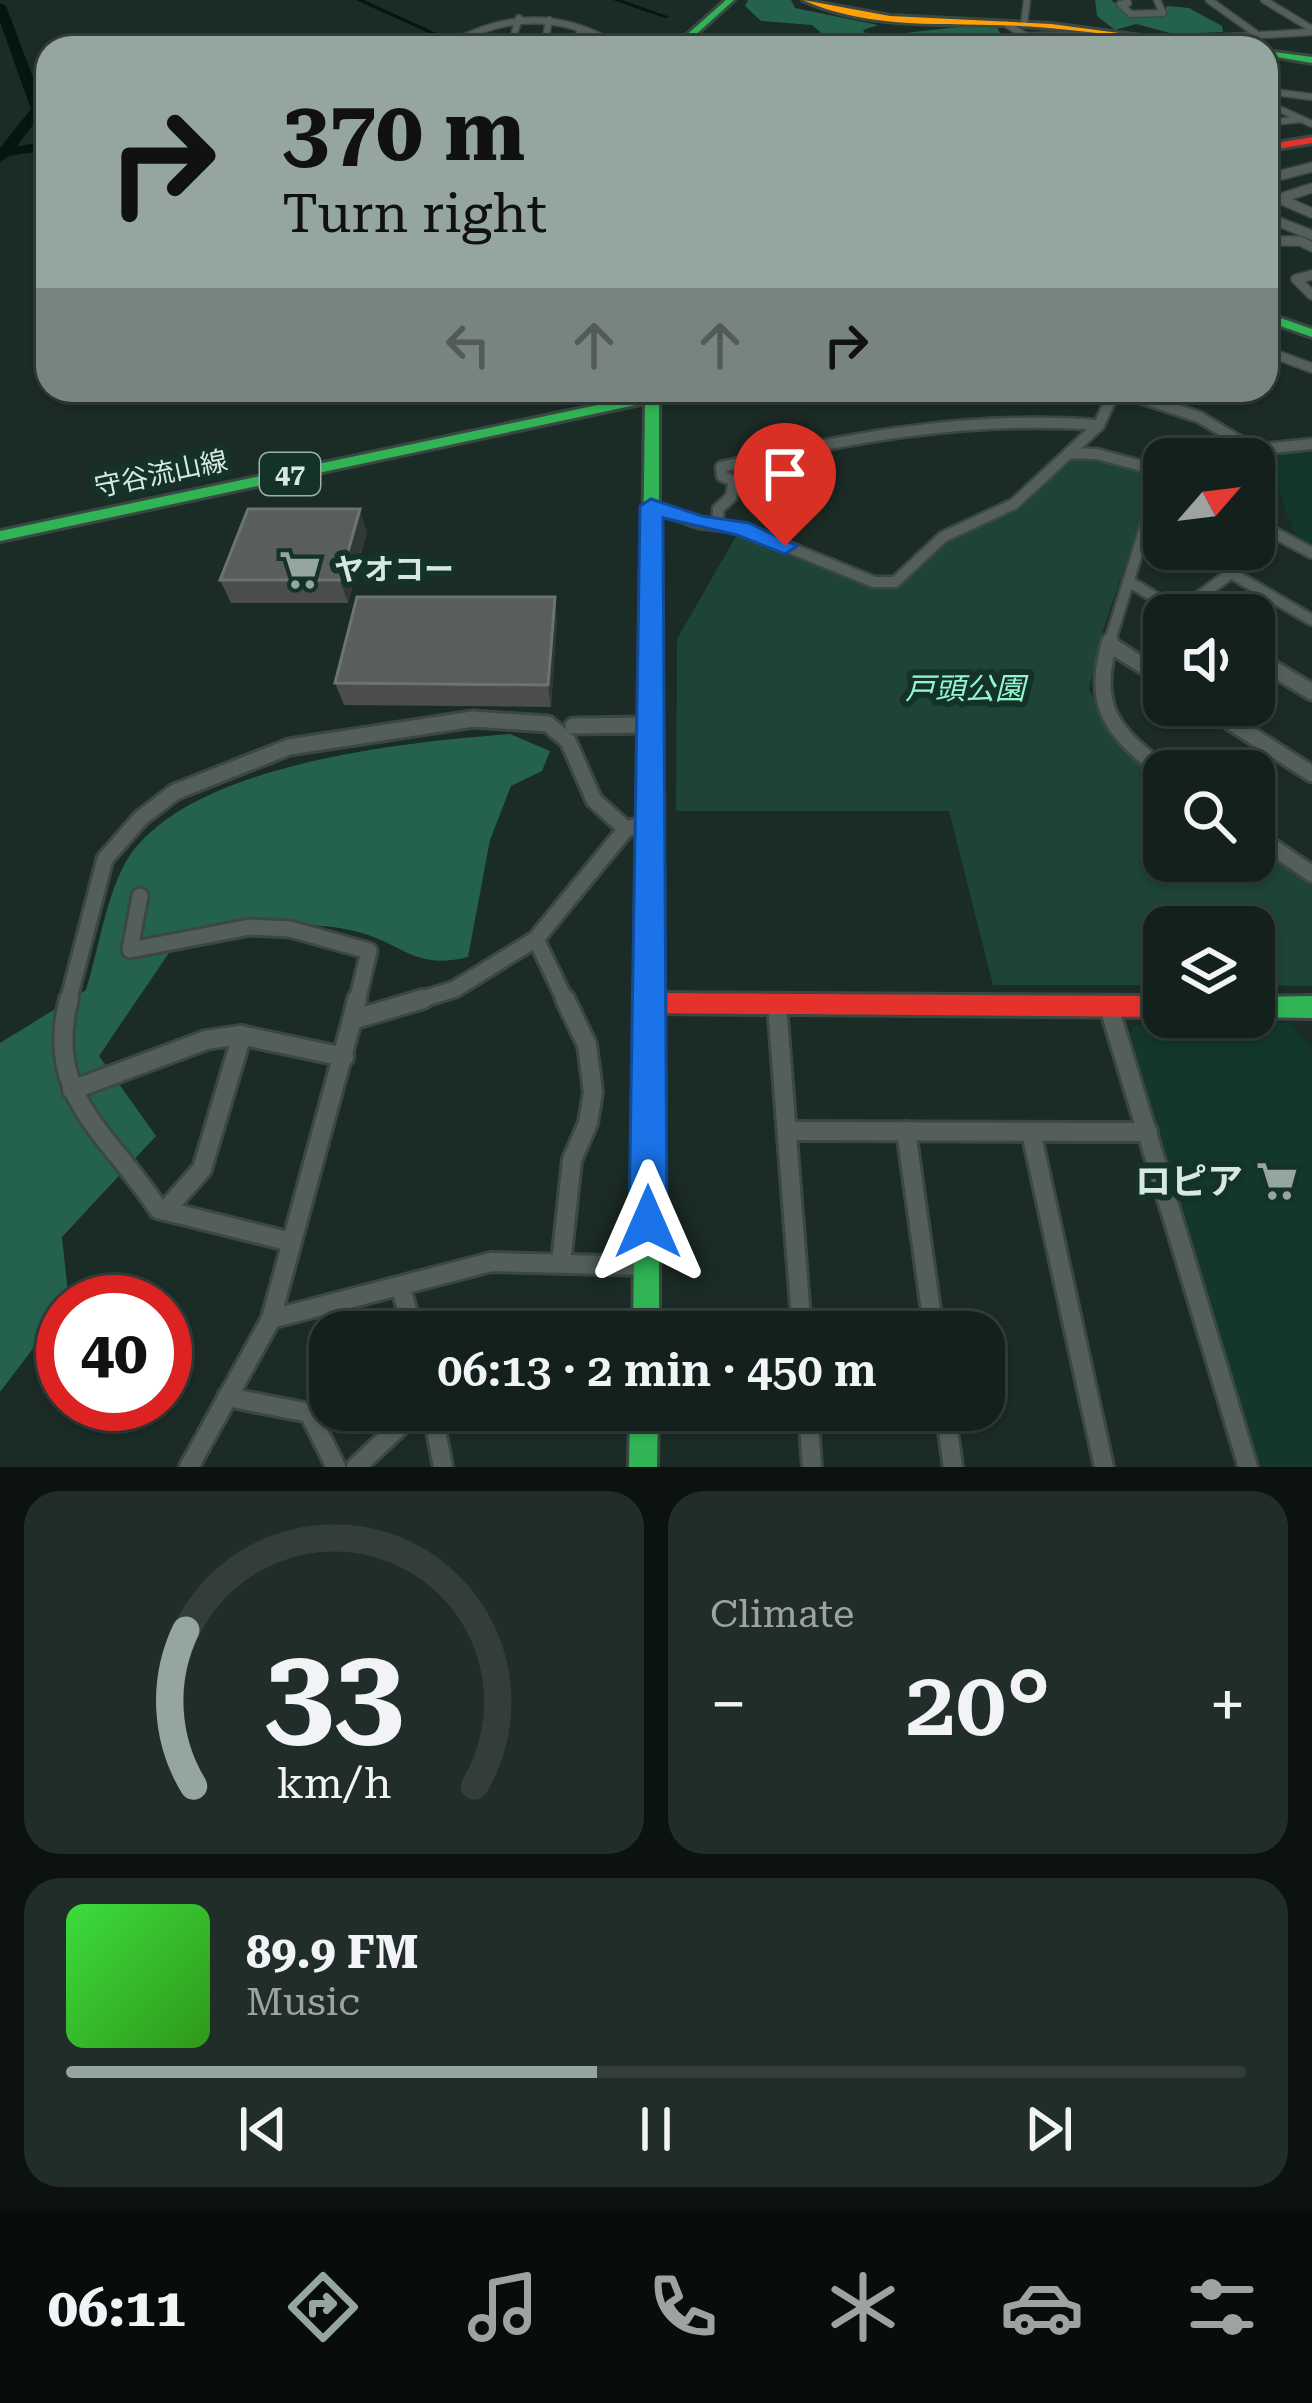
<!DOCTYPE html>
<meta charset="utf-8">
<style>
body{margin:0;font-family:"Roboto Serif","Noto Sans JP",serif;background:#212d29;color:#f1f3f6;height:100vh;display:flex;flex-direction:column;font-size:45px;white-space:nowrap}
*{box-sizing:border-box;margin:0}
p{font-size:39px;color:#9da3a3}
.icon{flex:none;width:66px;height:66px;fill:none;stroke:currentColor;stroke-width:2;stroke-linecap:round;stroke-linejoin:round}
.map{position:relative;height:1467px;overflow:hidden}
.panel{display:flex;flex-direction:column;gap:24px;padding:24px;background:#0b120f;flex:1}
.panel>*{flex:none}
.banner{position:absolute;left:36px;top:36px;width:1242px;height:366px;border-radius:36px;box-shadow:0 3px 9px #0004,0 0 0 3px #333e3b;background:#95a69f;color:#111;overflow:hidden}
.needle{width:78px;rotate:62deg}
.fabs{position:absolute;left:1143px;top:438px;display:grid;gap:24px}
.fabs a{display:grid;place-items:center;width:132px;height:132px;border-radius:24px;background:#14201c;box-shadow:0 3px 9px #0004,0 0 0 3px #333e3b;font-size:60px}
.speed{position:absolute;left:36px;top:1275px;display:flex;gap:24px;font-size:60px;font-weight:700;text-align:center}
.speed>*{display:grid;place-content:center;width:156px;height:156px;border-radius:50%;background:#14201c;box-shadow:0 3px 9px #0004,0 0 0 3px #333e3b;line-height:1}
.speed .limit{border:18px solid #d22;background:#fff;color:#111}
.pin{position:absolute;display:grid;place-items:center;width:102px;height:102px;color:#fff;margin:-123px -51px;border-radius:50% 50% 50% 0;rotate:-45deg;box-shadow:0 0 12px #0007}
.pin .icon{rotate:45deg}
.me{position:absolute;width:132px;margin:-66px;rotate:0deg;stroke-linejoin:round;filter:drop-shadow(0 0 9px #0008)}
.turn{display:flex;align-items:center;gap:42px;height:252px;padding:0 48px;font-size:54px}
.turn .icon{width:156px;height:156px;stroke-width:2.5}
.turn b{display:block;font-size:84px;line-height:102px}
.lanes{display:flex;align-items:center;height:114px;padding:0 48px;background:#0003;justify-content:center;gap:60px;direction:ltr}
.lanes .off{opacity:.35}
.big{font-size:90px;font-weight:600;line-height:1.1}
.panel .card{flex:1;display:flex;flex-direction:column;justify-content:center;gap:18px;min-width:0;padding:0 42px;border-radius:36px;background:#212d29}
.panel .dial{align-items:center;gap:0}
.dial svg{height:312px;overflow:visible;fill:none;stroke:#333e3b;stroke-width:7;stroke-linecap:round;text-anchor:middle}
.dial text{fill:#f1f3f6;stroke:none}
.song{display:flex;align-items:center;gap:36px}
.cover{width:144px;height:144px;border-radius:18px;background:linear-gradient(135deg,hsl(120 70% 55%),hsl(110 70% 35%))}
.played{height:12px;border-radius:6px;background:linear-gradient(90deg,#95a69f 45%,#333e3b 45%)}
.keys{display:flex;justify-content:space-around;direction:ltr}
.heat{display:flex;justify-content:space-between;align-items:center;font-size:66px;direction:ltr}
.panel .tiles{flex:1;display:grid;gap:24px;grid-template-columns:1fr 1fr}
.card:last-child{grid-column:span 2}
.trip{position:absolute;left:309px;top:1311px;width:696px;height:120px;border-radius:36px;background:#14201c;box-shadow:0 3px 9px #0004,0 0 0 3px #333e3b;font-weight:600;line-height:120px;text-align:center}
.tabs{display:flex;height:192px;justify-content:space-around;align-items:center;background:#080d0b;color:#9da3a3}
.tabs .icon{width:84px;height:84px}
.tabs .on{color:#95a69f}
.tabs b{font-size:54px;color:#f1f3f6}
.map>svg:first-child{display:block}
.built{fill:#13372a}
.green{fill:#1d4436}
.forest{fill:#25624e}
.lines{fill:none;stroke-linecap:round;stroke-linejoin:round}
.canal{fill:#04160f;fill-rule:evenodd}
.river{fill:#04160f;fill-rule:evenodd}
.street-far4-casing{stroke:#3b4842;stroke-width:9}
.street-far3-casing{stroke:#3b4842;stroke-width:12}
.street-far2-casing{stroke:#3b4842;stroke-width:15}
.street-far1-casing{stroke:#3b4842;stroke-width:21}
.street-casing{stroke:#3b4842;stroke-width:24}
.fast-casing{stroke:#3b4842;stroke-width:6}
.slow-casing{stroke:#3b4842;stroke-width:6}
.jam-casing{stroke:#3b4842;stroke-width:6}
.street-far4{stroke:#545f5b;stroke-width:6}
.street-far3{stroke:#545f5b;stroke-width:9}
.street-far2{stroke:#545f5b;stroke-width:10}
.street-far1{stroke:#545f5b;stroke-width:15}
.street{stroke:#545f5b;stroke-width:18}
.fast{fill:#30b455;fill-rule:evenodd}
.slow{fill:#ff9f0a;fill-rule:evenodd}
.jam{fill:#e5322d;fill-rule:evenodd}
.wall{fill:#4a4d4b}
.shaded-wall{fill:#313835}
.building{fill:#595d5b;stroke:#6d7370;stroke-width:3}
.route{fill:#1a73e8;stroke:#114b97;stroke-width:3}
.labels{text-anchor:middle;stroke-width:12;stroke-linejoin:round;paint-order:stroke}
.far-street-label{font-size:27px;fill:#d7e8e1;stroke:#143227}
.shield{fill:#143227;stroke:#9cb1a9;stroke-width:3}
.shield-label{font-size:27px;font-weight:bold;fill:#d7e8e1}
.poi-label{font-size:30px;font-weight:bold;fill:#d7e8e1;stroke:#143227;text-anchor:start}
.park-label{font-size:30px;font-style:italic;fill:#93f6d0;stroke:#143227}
.near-poi-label{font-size:36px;font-weight:bold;fill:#d7e8e1;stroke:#143227;text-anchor:end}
</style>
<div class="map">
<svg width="1312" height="1467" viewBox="0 0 1312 1467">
<rect width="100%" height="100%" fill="#1b2b25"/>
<g class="built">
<path d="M1312,447V549L1298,541L1263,452Z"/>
<path d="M1289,1023L1312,1048V1467H1259L1129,1033L1136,1025Z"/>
</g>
<path class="green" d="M1096,458L1147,474L1150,492L1102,634L1089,689L1116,738L1164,780V861H1254V842L1312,882V986L1254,985V927H1164V982L1155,985H993L949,811H676L677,639L739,531L893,587L911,575L949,538L1009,514L1072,459Z"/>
<g class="forest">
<path d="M748,0H791L795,8L878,25L863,30L868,37C911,34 953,24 997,27L1002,37L983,48H871L826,37L812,25L761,21L745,6Z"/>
<path d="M1095,0H1111L1130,14L1163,13L1167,6L1189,8L1222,26L1223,32L1174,34L1136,24L1115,30L1097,16Z"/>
<path d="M510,734L550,751L542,771L511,786L490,840L468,957C414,971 402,942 354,931C297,917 233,932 177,941L99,1056L156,1136L62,1237L69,1302H63V1309L0,1392V1043L86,990C98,951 105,903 123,867C176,764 406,742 510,734Z"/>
</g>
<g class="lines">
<g class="canal">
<path d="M356,0H364L436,33L431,34Z"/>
<path d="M613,0H622L670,17L665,18Z"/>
<path d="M719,35H723L755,48H746L719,37Z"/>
</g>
<path class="river" d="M0,3L6,6L45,109L17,146L48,142V150L9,156L0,162V148L31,109L0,22Z"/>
<g class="street-far4-casing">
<g id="street-far4">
<path d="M1126,0L1128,3L1120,4L1131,14L1163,13L1157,0"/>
<path d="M1209,0L1255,33"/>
<path d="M1264,0L1312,29"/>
<path d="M1006,24L1026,36L1019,48"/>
<path d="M1024,24L1027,0"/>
<path d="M1026,36L1111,35L1142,48"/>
<path d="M1176,40L1312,32"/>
<path d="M437,48L482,30"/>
<path d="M475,48L482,30C528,13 571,19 613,43V48"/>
<path d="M510,48L519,18"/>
<path d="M544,48L549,20"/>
<path d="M577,48L580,30"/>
<path d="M1266,91L1312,97"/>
<path d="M1266,103L1312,124"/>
<path d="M1266,123L1301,119"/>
</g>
</g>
<g class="street-far3-casing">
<g id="street-far3">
<path d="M1266,179L1312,167"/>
<path d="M1266,193L1312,213"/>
<path d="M1278,199L1312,188"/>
<path d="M1266,217L1312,235"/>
<path d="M1266,241H1300L1312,247"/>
<path d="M1312,275L1296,279L1312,295"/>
<path d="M1266,351L1312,368"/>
</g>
</g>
<g class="street-far2-casing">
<g id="street-far2">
<path d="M1116,390L1199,417L1254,450"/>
<path d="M1069,453L1099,425L1115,390"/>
<path d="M1224,459L1254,450L1312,444"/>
<path d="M651,506L699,523L741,528L874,582H895L943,537L1014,504L1069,453L1097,454L1164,472"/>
<path d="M1254,522L1312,553"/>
<path d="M718,525V509L731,497L734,481L722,476L721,467C847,438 969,415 1099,425"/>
<path d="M1231,573L1312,620"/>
<path d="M1128,581L1184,615"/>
<path d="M1179,612L1231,573L1237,549"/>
<path d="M1109,644L1156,492L1153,472"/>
</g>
</g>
<g class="street-far1-casing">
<g id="street-far1">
<path d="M1110,641C1090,705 1112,733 1164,771"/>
<path d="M1109,644L1164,679"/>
<path d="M1254,657L1312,692"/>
<path d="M1204,705L1312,774"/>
<path d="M573,726L647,725"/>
<path d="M1254,834L1312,874"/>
<path d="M140,896L130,950L250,927L290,929L369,951L357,1002"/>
<path d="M536,939L566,1002"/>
<path d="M68,1002L105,859L141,818L175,792L289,747L473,719L548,724L568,741L594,800L626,829"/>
<path d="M413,1002L455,989L536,939L626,829L634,827"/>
</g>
</g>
<g class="street-casing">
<g id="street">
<path d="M69,999C43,1097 110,1134 158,1209L291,1242"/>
<path d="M777,1005L802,1332"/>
<path d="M1109,1007L1248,1467"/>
<path d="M352,1020L357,999"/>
<path d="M72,1090L206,1040L240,1035L344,1057"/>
<path d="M788,1131L1148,1132"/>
<path d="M906,1131L934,1332"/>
<path d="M1031,1132L1104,1467"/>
<path d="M165,1211L202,1169L242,1035"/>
<path d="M561,1263L572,1160L588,1123L593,1092L587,1045L565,999"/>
<path d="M401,1288L413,1332"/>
<path d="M271,1319L491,1262L647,1266"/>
<path d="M227,1397L309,1413L336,1467"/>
<path d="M432,1410L443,1467"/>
<path d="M808,1410L812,1467"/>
<path d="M945,1410L953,1467"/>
<path d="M189,1467L271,1319L352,1020L423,999"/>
<path d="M356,1467L417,1410"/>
</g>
</g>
<g class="fast-casing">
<g id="fast">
<path d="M726,0H734L681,48H672Z"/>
<path d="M1266,51L1312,57V63L1266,55Z"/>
<path d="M1266,313L1312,329V337L1266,321Z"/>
<path d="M645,390H693L659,400V1332H633L645,403L0,541V531L645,395Z"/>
<path d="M1312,996V1018L1250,1017H1254V997Z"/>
<path d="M630,1410H658L657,1467H629Z"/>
</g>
</g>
<g class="slow-casing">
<path id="slow" d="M803,0L890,16L1051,24L1232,48H1208C1147,40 1085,30 1023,26C951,22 871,31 803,0Z"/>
</g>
<g class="jam-casing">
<g id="jam">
<path d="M1312,137V143L1266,151V145Z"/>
<path d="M650,993L1164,996L1165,1017L650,1013L642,1010L639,1003L642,996Z"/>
</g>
</g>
<use href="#street-far4" class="street-far4"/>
<use href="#street-far3" class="street-far3"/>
<use href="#street-far2" class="street-far2"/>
<use href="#street-far1" class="street-far1"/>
<use href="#street" class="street"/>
<use href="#fast" class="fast"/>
<use href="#slow" class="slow"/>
<use href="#jam" class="jam"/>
</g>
<g class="wall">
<path d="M367,532L348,603H231L220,580Z"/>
<path d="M557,619L551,707L344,705L335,683Z"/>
</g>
<g class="shaded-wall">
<path d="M360,509L367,532L348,603L340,580Z"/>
<path d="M555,597L557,619L551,707L548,685Z"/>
</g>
<g class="building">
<path d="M248,509H360L340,580H220Z"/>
<path d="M357,597H555L548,685L335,683Z"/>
</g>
<path class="route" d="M651,499L702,516L749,523L797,546L785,554L737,535L663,518L667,1222L661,1235L648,1241L634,1235L629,1222L640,506Z"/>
<defs>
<g id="supermarket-bare" transform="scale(3.24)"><path d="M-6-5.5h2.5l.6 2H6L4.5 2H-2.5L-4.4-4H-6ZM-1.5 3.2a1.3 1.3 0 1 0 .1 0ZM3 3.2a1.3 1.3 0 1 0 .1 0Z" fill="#95a69f" stroke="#143227" stroke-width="2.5" paint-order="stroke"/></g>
</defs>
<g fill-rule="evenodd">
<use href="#supermarket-bare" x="300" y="570"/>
<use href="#supermarket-bare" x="1277" y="1181"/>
</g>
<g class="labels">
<g class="far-street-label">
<text transform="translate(161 474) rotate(-12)" y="9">守谷流山線</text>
</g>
<rect class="shield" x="260" y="453" width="60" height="42" rx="9"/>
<g class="shield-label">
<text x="290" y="483">47</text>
</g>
<g class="poi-label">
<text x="334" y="580">ヤオコー</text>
</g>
<g class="park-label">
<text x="965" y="699">戸頭公園</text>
</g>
<g class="near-poi-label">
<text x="1243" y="1194">ロピア</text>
</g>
</g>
</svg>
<div class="fabs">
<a><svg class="needle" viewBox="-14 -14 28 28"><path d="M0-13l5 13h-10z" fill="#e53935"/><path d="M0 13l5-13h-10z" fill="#9da3a3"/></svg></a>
<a><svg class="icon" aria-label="sound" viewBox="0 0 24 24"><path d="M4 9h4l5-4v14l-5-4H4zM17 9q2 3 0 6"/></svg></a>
<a><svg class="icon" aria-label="search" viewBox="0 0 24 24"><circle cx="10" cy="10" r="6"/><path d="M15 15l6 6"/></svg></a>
<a><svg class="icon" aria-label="layers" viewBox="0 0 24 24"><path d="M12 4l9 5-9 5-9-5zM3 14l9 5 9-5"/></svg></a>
</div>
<div class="speed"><div class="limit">40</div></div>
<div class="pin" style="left:785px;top:546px;background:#d93025"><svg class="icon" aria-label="arrive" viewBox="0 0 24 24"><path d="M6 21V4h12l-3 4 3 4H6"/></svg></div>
<svg class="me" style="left:648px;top:1222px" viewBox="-20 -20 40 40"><path d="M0-17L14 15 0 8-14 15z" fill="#1a73e8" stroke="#fff" stroke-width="4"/></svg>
<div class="trip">06:13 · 2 min · 450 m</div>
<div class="banner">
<div class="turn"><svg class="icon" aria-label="right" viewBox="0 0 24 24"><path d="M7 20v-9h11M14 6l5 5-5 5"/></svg><div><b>370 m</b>Turn right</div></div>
<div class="lanes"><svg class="icon off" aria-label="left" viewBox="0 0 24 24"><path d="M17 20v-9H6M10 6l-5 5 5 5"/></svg><svg class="icon off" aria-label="ahead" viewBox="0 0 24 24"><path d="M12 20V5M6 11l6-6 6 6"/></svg><svg class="icon off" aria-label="ahead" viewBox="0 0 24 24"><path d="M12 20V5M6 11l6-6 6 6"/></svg><svg class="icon" aria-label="right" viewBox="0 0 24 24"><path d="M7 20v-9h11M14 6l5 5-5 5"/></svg></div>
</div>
</div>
<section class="panel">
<div class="tiles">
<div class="card dial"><svg viewBox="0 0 100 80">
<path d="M14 69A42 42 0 1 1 86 69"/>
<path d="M14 69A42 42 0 0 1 12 29" stroke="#95a69f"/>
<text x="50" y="56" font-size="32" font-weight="700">33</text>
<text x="50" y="72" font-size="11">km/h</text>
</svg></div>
<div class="card"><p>Climate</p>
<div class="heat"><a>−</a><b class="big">20°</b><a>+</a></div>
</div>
<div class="card">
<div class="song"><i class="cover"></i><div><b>89.9 FM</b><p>Music</p></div></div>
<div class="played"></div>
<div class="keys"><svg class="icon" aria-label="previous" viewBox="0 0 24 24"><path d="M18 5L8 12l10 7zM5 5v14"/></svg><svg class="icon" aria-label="pause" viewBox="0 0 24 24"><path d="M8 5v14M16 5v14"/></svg><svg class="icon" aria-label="next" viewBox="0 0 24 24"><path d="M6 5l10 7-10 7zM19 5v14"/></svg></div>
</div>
</div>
</section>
<nav class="tabs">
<b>06:11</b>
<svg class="icon on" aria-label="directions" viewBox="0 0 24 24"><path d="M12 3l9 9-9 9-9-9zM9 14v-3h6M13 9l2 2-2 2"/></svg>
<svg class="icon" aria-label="music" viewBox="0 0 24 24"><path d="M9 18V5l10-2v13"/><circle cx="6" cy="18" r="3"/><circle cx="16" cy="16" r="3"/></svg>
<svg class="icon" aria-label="phone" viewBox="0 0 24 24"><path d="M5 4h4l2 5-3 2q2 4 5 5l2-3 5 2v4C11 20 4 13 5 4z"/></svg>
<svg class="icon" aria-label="climate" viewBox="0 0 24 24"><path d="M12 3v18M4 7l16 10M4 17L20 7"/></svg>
<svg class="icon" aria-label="car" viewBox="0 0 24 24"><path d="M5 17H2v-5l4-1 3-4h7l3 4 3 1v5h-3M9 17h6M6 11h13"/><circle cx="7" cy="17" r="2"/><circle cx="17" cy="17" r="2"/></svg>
<svg class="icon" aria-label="filters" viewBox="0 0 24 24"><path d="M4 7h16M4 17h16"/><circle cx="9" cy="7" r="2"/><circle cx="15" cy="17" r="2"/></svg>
</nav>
